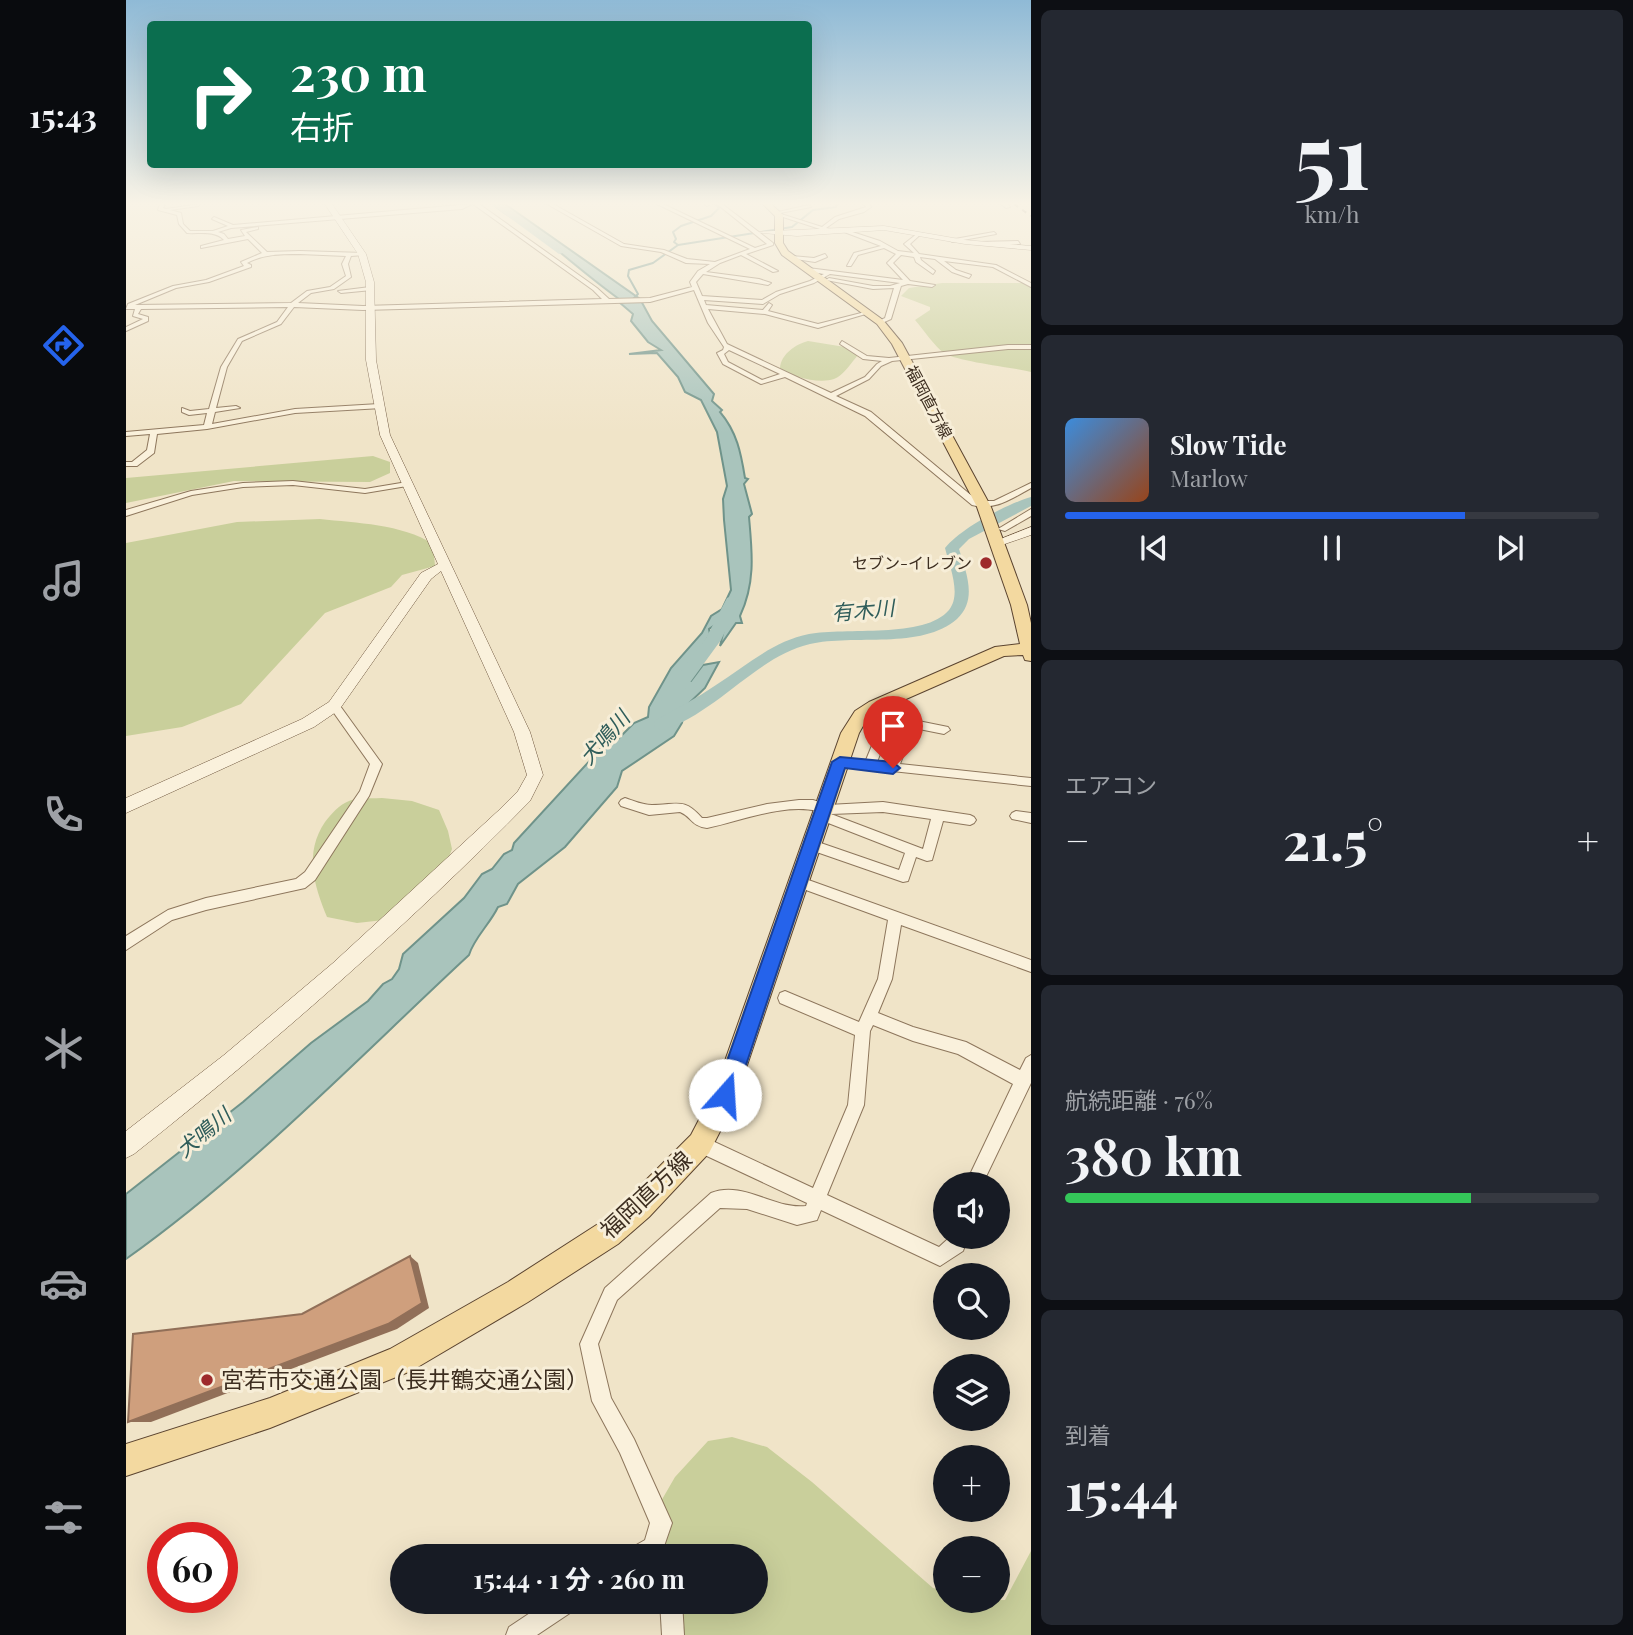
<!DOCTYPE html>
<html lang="ja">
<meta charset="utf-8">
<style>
body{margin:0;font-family:"Playfair Display","Noto Sans JP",serif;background:#242831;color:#f1f3f6;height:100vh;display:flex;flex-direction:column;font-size:26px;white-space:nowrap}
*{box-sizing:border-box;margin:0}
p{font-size:23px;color:#9ea1a6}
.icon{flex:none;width:38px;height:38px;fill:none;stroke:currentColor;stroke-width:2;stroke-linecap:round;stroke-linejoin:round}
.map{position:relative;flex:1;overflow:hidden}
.drawer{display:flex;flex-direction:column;gap:10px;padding:10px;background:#0d0f14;width:602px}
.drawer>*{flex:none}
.hud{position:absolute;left:21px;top:21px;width:665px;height:147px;border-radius:7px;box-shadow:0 7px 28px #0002;background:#0b6e4f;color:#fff;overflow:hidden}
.fabs{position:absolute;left:807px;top:1172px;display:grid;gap:14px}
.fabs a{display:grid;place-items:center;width:77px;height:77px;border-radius:50%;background:#171b24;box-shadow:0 7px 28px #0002;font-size:35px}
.speed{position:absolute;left:21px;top:1522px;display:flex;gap:14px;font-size:35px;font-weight:700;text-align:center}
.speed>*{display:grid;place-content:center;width:91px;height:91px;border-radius:50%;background:#171b24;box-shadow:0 7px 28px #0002;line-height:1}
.speed .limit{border:10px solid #d22;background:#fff;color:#111}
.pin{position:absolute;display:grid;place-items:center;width:60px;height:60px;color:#fff;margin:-72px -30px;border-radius:50% 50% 50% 0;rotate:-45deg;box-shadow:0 0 7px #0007}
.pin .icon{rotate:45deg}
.me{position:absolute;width:77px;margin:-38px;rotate:19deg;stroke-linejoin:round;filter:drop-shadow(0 0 5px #0008)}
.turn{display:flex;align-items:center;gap:24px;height:147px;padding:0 28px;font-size:32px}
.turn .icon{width:91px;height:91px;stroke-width:2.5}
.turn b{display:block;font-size:49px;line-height:60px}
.big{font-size:52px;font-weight:700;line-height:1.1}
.drawer .tile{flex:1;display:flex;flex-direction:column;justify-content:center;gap:10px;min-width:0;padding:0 24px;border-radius:10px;background:#242831}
.drawer .dial{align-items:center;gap:0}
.dial b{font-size:91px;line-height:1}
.song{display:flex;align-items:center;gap:21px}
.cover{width:84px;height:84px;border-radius:10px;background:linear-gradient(135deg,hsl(210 70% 55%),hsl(20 70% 35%))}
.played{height:7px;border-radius:4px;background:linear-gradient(90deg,#2563eb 75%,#363941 75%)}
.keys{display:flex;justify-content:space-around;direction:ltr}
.heat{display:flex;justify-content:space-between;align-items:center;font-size:38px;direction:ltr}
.charge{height:10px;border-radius:5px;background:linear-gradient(90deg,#34c759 76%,#363941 0)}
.trip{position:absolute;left:264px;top:1544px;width:378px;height:70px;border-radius:35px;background:#171b24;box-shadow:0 7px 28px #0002;font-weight:700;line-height:70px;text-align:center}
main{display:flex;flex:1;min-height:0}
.menu{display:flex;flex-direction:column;width:126px;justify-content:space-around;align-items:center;background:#090b0e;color:#9ea1a6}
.menu .icon{width:49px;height:49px}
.menu .selected{color:#2563eb}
.menu b{font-size:32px;color:#f1f3f6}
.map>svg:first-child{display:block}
.green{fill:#c9cf9b}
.water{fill:#a9c4bc;stroke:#6f938a;stroke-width:2}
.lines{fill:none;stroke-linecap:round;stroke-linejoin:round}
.stream{stroke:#6f938a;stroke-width:2}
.river{fill:#a9c4bc;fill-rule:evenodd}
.street-casing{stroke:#8d765c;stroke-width:2}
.secondary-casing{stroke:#6f573f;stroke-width:1}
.primary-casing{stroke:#5b4430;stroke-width:2}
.street{fill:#faf1dc;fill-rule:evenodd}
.secondary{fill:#faf1dc;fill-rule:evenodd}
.primary{fill:#f3d9a0;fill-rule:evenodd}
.rail{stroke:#3d2e20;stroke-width:2;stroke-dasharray:5 5;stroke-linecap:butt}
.shaded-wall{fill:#916f58}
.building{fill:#cf9f7d;stroke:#916f58;stroke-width:2}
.route{fill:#2563eb;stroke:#184099;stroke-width:2}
.poi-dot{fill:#9e2a2b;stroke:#f7eed8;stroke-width:2.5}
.labels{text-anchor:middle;stroke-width:6;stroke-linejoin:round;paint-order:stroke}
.far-street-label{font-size:16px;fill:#3d2e20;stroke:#f7eed8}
.far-poi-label{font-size:16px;fill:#3d2e20;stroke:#f7eed8;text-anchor:end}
.water-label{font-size:21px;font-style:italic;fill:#2f5d5a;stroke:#f7eed8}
.near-street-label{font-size:23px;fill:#3d2e20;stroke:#f7eed8}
.near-poi-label{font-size:23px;fill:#3d2e20;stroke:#f7eed8;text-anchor:start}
</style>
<main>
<nav class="menu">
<b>15:43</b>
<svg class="icon selected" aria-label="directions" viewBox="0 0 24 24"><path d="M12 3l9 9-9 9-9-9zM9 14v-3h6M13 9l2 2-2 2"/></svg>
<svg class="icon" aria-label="music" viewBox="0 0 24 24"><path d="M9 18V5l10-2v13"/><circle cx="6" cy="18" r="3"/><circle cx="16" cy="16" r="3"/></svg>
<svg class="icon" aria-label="phone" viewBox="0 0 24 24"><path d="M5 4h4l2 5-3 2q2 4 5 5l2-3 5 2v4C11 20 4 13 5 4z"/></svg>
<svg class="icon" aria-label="climate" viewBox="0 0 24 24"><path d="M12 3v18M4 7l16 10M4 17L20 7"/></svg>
<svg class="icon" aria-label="car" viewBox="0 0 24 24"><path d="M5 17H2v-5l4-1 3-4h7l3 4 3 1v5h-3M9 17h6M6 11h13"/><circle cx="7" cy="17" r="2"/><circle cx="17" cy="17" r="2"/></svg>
<svg class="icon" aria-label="filters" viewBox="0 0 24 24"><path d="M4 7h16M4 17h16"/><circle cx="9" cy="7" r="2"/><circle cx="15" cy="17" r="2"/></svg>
</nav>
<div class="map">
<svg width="905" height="1635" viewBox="0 0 905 1635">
<rect width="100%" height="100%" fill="#f0e4c8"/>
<g class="green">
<path d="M816,283H905V372C885,367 833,362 818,353C808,346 798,330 789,320L804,310V307L775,296L783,288Z"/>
<path d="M682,341L725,348L732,355C725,363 718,375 708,379C693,384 665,377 654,368C655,354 670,344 682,341Z"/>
<path d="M247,456L264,462V473L244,482L108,481L0,503V478Z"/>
<path d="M194,519C230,523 276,524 307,544L309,566L276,575L265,587L199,613L115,704L56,727L0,736V543L111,522Z"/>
<path d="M256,798L286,801L313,810L322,831L326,849L318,870L258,920L231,923L201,917C188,885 178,853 199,822C205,814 213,805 223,801C233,797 246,799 256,798Z"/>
<path d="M606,1437L641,1447L686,1482L807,1588L819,1591V1601L879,1600L905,1551V1635H552L538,1601H630V1556H523L527,1515L549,1477L582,1441Z"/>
</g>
<path class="water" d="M367,204H379L514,299L526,321L588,394L586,401L596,410L594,412C611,432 615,453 619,478L622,479L618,484L626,514L623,517C626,551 630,582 614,616L616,623H610L594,646L599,625H589L583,629L584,634L556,680L565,681L577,665L593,662L579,688L559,707L556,723L548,736L496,771L491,787L439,847L392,884L381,904L372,907C364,924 348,938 343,955C231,1059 125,1170 0,1259V1194L117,1102L185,1043L242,1001L257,984L266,979L273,969L277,954L338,898L356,874L366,869L378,854L386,850L388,843L480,743L491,740L508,723L522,717L523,707L545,668L576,633L585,616L596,609L605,590L598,520L597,499L601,486L591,432L575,400L559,392L552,377L531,353L503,354L535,350L522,342L505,321L507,314L493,302V299C464,278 440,257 413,235C400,224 380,217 367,204Z"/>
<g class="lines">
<g class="stream">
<path d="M552,245L548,242L550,239L547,232L555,226L585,216L593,208L589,204"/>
<path d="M506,300L512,294L502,276L503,270L527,263L552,245L666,227L687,210L710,207L711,204"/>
</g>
<g class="river">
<path d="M365,204H373L440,252L433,254Z"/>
<path d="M905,497V506L843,539L833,549C840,572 852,600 831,619C796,650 727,634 684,644C631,656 590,714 536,730L530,728L527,724L530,720C550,709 571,698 590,685C620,666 647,641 683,634C719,627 799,639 823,610C836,594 823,565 819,548C835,528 881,504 905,497Z"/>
<path d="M606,596L614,601L595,640L549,703H537L535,699L537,695L580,638L601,598Z"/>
</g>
<g class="street-casing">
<g id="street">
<path d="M34,204H39L37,208L40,209L74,204L72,206L44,210L55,213L57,224L64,231H87L102,226L86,219L88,217L107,225L346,204L336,209L105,228L92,232L98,234L102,239L119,236L115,230L132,227V229L120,232L141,252L174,251L238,253V255L225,256L222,264L225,277L208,289L185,293L172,303L237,306L476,299L467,290L347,204H353L471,288L483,299L524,298L566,287L564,282L572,271L584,264L560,263L535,252L495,246L421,204H427L498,244L538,250L561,259L589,262L624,249L531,204H537L629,248L641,244L591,204H596L647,243V245L620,254L652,271L647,272L615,255L594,263L580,272L633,279L645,283L642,285L577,274L570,282L576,296L636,300L650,292L684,281L698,274L680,271L682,268L777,280L761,263L770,254L758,248L732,255L725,266H721L728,253L755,246L713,230L717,229L754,241L772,251L788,253L778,244L792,233H796L784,244L793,254L870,265L905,283V287L867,267L818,261L830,270L845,275L843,278L826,272L809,259L794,257L795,260L809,271L807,274L790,262L788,257L775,255L767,263L784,281L809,285L806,287L782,284L775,286L765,319L754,324L751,322L759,318L768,288L747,289L700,280L703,278L747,286H764L774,283L704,274L688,283L654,294L637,304L578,300L580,305L637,310L643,303L646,305L642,311L692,324L743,311V313L692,328L639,314L582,309L601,344L705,393L739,377L751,364L756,361L737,359L714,344L716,341L741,356L763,358L882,345H905V349H882L766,361L755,366L743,379L710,396L745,412L852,501H868L905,483V488C885,499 869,511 846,505L739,416L659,377L635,384L597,364L591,353L597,350L598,347L582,323L568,290L524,302L237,310L168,307L155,324L116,341L101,367L90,408L110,406L114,408L89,412L86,424L169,409L253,404L257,406L256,408L169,413L81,429L31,434L28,453L11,466H0V462H6L21,450L24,434L0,436V432L78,425L81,413L63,415L56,412V408L64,411L83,409L95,367L112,339L151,322L162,307L15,309L12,314L22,317V321L0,331V327L17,319L7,316L9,309H0L2,304L47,286L80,280L118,266L115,262L136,253L122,239L75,248V246L98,240C89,230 73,234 61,233L53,224L51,215L32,210ZM174,254L220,256L216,264L220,276L204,287L181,291L165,303L9,305L50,288L83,282L125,267V265L121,263C138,254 155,254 174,254ZM603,350L654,374L636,380L602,362L598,354Z"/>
<path d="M578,204H583V205L581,206Z"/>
<path d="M738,204H743L745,207L738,212L713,219L700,228L704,229V231L698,230L694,233L692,232L694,229L651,215L655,214L696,227L709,217L740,207Z"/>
<path d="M875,204H881L884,207L880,208Z"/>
<path d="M683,205L685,207L654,213L652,212Z"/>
<path d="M868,232L870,234L826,242L823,240Z"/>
<path d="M892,241L894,244H850L853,242Z"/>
<path d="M699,254L701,257L689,262L663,258L666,256L688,258Z"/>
<path d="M244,287L246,290L215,293L212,291Z"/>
<path d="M167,481L239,489L281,482L285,484L281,486L239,493L167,485L117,487L66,495L0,516V510L65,491L117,483Z"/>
<path d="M905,509V516L879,531L872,529Z"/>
<path d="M208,702L212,703L256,764L243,796L189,880L179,888L80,910L46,920L0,950V936L42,910L80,898L170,879L179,872L234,791L244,764L203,706Z"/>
<path d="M738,710L822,727L824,730L818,734L788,728L774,764L905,778V786L710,765L708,762L710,759L714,758L740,760L756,721L734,717L733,714ZM766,723L778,726L763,763L751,762Z"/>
<path d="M499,798C508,801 517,805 526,805C551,805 558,797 576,818H581L641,804L673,800H687L702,805L757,802L844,815L848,817L850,820L848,823L844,825L817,821L806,860L801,861L790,857L782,881L777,882L682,849L680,845L682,841L686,840L773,870L779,853L692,819L690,816L691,811C658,803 614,821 581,828C565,826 566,817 554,812L523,815L495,806L493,803L495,800ZM757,812L805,819L797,849L705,814Z"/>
<path d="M890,811L905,813V823L886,819L884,816L886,813Z"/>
<path d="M674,877L905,960V972L775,925L766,979L752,1013L787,1027L840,1042L894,1070L900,1058L905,1055V1083L856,1185H839L887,1084L832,1054L787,1041L747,1025L744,1031L738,1105L701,1195L813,1247L824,1237H842L837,1251L814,1266L695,1210L691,1220L671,1225L621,1209L594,1208L491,1300L472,1344L485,1398L508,1439L546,1523L535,1555L502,1556L505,1548L519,1540L524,1523L494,1453L466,1401L454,1344L479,1288L585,1193C617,1180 649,1210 680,1206L681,1203L568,1150L566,1144L568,1138L574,1136L580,1138L687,1188L722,1105L729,1035L654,1003L652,998L654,993L659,991L733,1022L752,979L762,920L669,886L667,882L669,878Z"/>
<path d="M422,1601H453L450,1609L411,1635H380L383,1627Z"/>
<path d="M534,1601H556L558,1635H536Z"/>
</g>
</g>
<g class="secondary-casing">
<g id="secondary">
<path d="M199,204H206L240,254L248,282L250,360L264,435L404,732L417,775L404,801C280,927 147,1044 8,1154L0,1158V1131L98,1055L207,963L372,811L392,791L401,775L388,732L315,571L305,579L213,710L188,727L0,813V798L176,719L203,702L295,573L312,564L254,435L240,360V282L232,254Z"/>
<path d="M758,226L839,240L905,246V250L839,244L758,230L671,236L626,232Z"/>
<path d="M905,527V535L873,546L867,542Z"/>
</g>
</g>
<g class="primary-casing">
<path id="primary" d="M637,204H645L657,215V243L662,251L757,320L776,343L865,507L901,605L905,623V661L899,660L897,655L878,656L755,710L741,719L733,733L608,1104L583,1153L523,1217L492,1244L402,1302L285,1371L144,1428L0,1476V1444L144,1398L264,1349L382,1282L472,1224L503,1197L565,1135L589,1089L715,733L729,711L743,702L869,647L894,644L885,605L851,507L766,344L751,324L656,255L649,243V216Z"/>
</g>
<use href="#street" class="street"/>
<use href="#secondary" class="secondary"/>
<use href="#primary" class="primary"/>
<path class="rail" d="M888,204L905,216"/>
</g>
<path class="shaded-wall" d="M284,1256L292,1263L303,1308L271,1329L25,1422H2Z"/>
<path class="building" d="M284,1256L296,1303L262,1324L2,1422L7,1334L176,1314Z"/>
<linearGradient id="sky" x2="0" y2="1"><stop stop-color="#8fbad6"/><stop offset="0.47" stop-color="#f8f3e6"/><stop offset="1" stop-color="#f8f3e6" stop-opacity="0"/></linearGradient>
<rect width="905" height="433" fill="url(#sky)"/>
<path class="route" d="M714,757L767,762L774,768L767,774L719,768L610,1095L607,1103L599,1106L592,1103L589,1095L706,762Z"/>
<g class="poi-dot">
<circle cx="860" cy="563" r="7"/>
<circle cx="81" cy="1380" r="7"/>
</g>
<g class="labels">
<g class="far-street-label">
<text transform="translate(803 402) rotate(62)" y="6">福岡直方線</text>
</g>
<g class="far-poi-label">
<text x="846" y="569">セブン-イレブン</text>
</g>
<g class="water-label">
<text transform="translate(737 611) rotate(-5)" y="7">有木川</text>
<text transform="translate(479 738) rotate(-49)" y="7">犬鳴川</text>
<text transform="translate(78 1133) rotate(-40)" y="7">犬鳴川</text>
</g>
<g class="near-street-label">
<text transform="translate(520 1195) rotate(-43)" y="8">福岡直方線</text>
</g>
<g class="near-poi-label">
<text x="95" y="1388">宮若市交通公園（長井鶴交通公園）</text>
</g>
</g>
</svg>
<div class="fabs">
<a><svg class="icon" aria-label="sound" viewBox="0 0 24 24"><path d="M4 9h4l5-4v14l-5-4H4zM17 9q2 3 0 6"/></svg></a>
<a><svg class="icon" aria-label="search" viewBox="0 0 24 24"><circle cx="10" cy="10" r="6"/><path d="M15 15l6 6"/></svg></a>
<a><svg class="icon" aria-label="layers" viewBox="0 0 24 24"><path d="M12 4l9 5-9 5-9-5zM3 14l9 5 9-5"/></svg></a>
<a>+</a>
<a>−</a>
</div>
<div class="speed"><div class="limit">60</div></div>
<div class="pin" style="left:767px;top:768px;background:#d93025"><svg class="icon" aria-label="arrive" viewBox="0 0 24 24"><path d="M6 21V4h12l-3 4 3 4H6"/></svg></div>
<svg class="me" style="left:599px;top:1095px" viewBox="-20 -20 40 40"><circle r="19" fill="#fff"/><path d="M0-13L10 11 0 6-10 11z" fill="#2563eb"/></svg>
<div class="trip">15:44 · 1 分 · 260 m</div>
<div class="hud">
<div class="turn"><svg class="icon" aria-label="right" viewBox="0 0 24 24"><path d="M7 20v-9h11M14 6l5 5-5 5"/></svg><div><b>230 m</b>右折</div></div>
</div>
</div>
<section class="drawer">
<div class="tile dial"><b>51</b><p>km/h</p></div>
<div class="tile">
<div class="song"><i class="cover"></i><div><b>Slow Tide</b><p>Marlow</p></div></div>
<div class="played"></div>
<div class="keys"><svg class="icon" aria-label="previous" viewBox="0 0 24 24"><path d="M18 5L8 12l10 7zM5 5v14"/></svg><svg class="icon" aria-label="pause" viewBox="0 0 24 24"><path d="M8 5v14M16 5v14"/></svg><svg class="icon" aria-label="next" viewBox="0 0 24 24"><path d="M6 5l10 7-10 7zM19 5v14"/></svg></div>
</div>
<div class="tile"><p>エアコン</p>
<div class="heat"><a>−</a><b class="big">21.5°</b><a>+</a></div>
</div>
<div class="tile"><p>航続距離 · 76%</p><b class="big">380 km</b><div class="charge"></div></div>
<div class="tile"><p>到着</p><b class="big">15:44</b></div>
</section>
</main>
